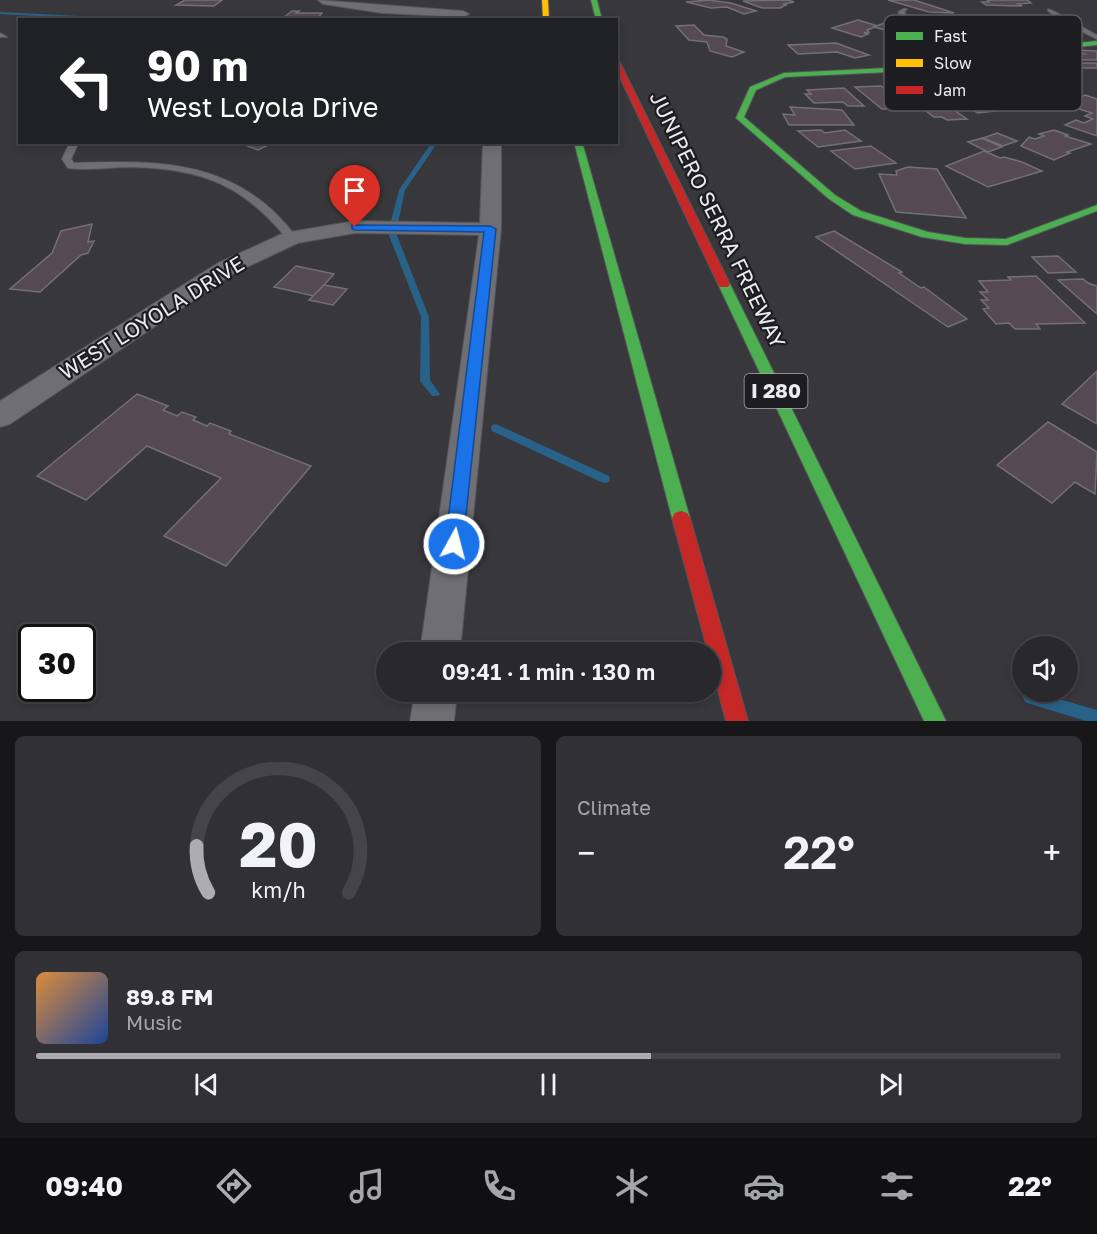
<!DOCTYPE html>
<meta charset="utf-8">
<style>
body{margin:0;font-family:"Golos Text",sans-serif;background:#313135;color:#f1f3f6;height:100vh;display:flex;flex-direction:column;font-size:22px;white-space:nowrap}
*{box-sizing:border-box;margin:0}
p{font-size:20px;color:#a5a6aa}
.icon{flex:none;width:33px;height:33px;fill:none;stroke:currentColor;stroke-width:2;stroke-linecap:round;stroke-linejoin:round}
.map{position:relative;height:721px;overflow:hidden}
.sheet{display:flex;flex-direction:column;gap:15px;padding:15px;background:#171719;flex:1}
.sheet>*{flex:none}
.guide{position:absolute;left:18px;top:18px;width:600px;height:126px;border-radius:0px;box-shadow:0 3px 9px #0003,0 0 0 2px #454549;background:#202124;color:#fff;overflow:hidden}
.buttons{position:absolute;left:1012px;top:636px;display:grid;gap:12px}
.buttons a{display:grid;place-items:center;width:66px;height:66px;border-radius:50%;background:#29292d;box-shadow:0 3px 9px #0003,0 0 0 2px #454549;font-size:30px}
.speed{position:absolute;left:18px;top:624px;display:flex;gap:12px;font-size:30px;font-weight:700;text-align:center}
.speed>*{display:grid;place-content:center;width:78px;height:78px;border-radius:50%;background:#29292d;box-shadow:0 3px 9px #0003,0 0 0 2px #454549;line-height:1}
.speed .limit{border:3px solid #111;border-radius:9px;background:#fff;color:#111}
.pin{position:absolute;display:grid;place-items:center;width:51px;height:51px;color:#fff;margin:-62px -26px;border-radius:50% 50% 50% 0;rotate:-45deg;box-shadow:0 0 6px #0007}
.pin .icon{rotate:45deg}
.me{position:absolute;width:66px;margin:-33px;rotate:7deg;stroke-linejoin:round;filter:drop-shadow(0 0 4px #0008)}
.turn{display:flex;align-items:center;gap:21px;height:126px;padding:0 30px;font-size:27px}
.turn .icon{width:78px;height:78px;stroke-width:2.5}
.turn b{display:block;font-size:42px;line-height:51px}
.big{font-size:45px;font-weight:600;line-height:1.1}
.sheet .widget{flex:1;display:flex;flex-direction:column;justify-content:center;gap:9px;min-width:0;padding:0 21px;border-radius:9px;background:#313135}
.sheet .dial{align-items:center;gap:0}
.dial svg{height:156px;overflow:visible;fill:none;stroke:#454549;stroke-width:7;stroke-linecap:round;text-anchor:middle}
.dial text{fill:#f1f3f6;stroke:none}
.song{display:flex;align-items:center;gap:18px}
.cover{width:72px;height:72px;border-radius:9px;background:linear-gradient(135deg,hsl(30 70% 55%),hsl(220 70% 35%))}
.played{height:6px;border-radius:3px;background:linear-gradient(90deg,#acacb2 60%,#454549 60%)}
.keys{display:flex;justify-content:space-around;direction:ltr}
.heat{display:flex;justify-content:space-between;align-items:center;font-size:33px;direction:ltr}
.sheet .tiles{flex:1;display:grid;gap:15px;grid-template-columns:1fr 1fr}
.widget:last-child{grid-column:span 2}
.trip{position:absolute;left:376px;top:642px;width:345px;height:60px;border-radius:30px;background:#29292d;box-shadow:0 3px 9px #0003,0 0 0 2px #454549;font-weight:600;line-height:60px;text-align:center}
.tab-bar{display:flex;height:96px;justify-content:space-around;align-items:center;background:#101012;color:#a5a6aa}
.tab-bar .icon{width:42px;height:42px}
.tab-bar .active{color:#acacb2}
.tab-bar b{font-size:27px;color:#f1f3f6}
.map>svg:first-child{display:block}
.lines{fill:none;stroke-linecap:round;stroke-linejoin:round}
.stream{fill:#296288;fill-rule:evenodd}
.building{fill:#554a53;stroke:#727074;stroke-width:1.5}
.lane-casing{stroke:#545459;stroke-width:2}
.street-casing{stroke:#545459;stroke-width:2}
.fast-casing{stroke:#545459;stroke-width:2}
.slow-casing{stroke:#545459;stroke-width:2}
.jam-casing{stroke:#545459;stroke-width:2}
.lane{fill:#6f6e72;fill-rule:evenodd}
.street{fill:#6f6e72;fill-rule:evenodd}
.fast{fill:#4caf50;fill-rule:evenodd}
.slow{fill:#ffc107;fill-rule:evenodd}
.jam{fill:#c62828;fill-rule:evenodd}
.route{fill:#1a73e8;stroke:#114b97;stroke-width:1.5}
.labels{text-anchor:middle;stroke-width:4.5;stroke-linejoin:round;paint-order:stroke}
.shield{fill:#1d1c21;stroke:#adadb3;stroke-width:1.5}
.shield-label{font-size:20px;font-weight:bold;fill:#ebebf1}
.street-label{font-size:21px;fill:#ebebf1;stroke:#1d1c21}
.key{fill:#1d1c21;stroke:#5b5a5f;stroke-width:1.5}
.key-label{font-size:16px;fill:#ebebf1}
</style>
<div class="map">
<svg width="1097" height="721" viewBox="0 0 1097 721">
<rect width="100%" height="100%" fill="#37373c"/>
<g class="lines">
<g class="stream">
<path d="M0,12L141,19L143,20H108L0,14Z"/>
<path d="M432,142H438L405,190L396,233L429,317L430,380L440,394L438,396H432L420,381L421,317L388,233L399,190Z"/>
<path d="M496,424L609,476L610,479L609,482L605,483L601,482L492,431L491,428L492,425Z"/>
<path d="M1025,692H1035L1097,710V721H1086L1030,704L1025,702L1023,697Z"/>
</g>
</g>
<g class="building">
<path d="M185,0H222L214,6L176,5Z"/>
<path d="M708,0L731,3L756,11L744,14L727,7L711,8L686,2Z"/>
<path d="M788,0L794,2L783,4L786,5L780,8H762L743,1Z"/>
<path d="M888,0H914L954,13L929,12Z"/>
<path d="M987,0H1027L1031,3L1018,4L1022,6L986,5L982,2H989Z"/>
<path d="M292,11H299L296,13H322L317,19L283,18Z"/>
<path d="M858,20L878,26L867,30L869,32L864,33L868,34L861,37L832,28Z"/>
<path d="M884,23L899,28L888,31L874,27Z"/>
<path d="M694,25L704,35L723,37L727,39L726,46L744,52L732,57L710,51L707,42L689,40L676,26Z"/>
<path d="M836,43L869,55L855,58L837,52L798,54L788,45Z"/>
<path d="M1077,50L1097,51V60H1078L1068,54H1084Z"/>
<path d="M1076,63H1097V68H1084Z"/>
<path d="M881,86L910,108L882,109L855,87Z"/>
<path d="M844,88L864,106H848L843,102L814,103L805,94H811L807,90Z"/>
<path d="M974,90L1011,109L978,113L950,97L965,96L958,92Z"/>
<path d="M1085,95L1097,99V136L1065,125L1076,120L1084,123L1093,119L1085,116L1092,113L1063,104Z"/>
<path d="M937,98L967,119L947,120L942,117H934L910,99Z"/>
<path d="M790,107L842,110L854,125H789L783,114L795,115Z"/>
<path d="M821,130L825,133L845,130L861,141L818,147L798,131Z"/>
<path d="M1054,130L1068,135L1065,136L1091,144L1067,152L1070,153L1054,160L1021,146L1029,137L1035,139L1044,136L1039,134Z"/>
<path d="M997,133L1017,141L1003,146L983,138Z"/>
<path d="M982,138L1002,147L988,152L968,142Z"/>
<path d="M237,142H275L258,150Z"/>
<path d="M871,146L896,163L855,169L831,151Z"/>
<path d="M984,151L1000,158L1004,157L1022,162L1042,171L988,187L946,166Z"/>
<path d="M908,167L937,169L966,218L896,212L879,174L897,175L896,171Z"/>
<path d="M92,224L88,242L94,241L88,253L81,255L40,292L10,289L52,253L61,231Z"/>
<path d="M834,231L902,272L899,273L921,288L924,287L967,319L948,327L816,237Z"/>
<path d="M1058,256L1076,272L1048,273L1032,257Z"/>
<path d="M296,266L334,274L314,296L274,287Z"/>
<path d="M1036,276L1085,323L1036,324L1040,329H1015L1009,323L996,324L983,309L989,308L981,300H988L980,292H988L979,281L1011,280L1008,277Z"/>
<path d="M1083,279L1088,283L1097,286V314L1058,280Z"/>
<path d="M324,285L347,289L333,305L309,300Z"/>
<path d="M1097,371V424L1062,404Z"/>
<path d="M137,394L168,406L163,410L177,416L182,412L196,417L193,420L207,426L210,423L231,431L229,434L311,466L226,566L164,536L221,478L147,446L86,500L37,476Z"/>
<path d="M1048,422L1097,452L1095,494L1075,482L1052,503L997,465Z"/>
</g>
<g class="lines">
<g class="lane-casing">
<g id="lane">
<path d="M903,9H907L904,12L928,40L959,65V67H955L924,42L898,12Z"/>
<path d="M1048,9C1054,10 1087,30 1097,35V39L1063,22L1048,11Z"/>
<path d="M0,33L7,37H0Z"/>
<path d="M70,142H79L71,159L74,163C163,160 239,160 297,238L292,241L288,240C243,185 204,169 132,167C111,167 88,171 68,168L62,159Z"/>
</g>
</g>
<g class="street-casing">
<g id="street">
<path d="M318,0L463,11L469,14L463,17L382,13L323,4Z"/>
<path d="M483,142H501V229L460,652H420L479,235L355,233L298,243L234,273L10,424L0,427V401L218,263L284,233L355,221L480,223Z"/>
<path d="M415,692H457L454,721H410Z"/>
</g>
</g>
<g class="fast-casing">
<g id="fast">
<path d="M591,0H597L602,20H596Z"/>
<path d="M1097,41V45L1059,49L973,68L785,77L756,90L744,117L835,195L861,211L928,232L965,238L1006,239L1097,205V211L1007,245L965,244L922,237L853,215L829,199L736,118L750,87L784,73L973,64L1059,45Z"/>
<path d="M574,142H582L690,518L687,523L681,525L675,523L672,518Z"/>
<path d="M724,280L730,284L946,721H924L718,284Z"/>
</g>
</g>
<g class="slow-casing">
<path id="slow" d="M542,0H548L549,20H543Z"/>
</g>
<g class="jam-casing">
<g id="jam">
<path d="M616,59L619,61L730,284L728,287H720L718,284L616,69Z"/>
<path d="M681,511L687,513L690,518L748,721H726L711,664V652H708L672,518L675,513Z"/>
</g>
</g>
<use href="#lane" class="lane"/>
<use href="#street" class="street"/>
<use href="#fast" class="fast"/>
<use href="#slow" class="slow"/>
<use href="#jam" class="jam"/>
</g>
<path class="route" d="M352,225L490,226L496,229L463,544L460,549L454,552L447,549L445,544L484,232L355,230L352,229Z"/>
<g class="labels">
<rect class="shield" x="744.5" y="374" width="63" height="34" rx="4.5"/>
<g class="shield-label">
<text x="776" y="398">I 280</text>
</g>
<g class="street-label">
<text transform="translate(717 220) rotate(64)" y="7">JUNIPERO SERRA FREEWAY</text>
<text transform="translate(152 318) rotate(-32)" y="7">WEST LOYOLA DRIVE</text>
</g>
</g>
<rect x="884" y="15" width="198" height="96" rx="9" class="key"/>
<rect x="896" y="32" width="27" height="8" fill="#4caf50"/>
<rect x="896" y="59" width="27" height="8" fill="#ffc107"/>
<rect x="896" y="86" width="27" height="8" fill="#c62828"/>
<g class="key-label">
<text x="934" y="42">Fast</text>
<text x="934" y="69">Slow</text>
<text x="934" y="96">Jam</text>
</g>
</svg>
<div class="buttons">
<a><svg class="icon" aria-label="sound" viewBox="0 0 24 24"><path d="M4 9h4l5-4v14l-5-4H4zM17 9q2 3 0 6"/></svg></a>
</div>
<div class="speed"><div class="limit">30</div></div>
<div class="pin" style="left:355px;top:227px;background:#d93025"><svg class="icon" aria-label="arrive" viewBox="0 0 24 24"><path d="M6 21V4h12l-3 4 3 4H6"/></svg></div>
<svg class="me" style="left:454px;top:544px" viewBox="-20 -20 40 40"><circle r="17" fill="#1a73e8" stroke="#fff" stroke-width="3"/><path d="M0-11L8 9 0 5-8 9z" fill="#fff"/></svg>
<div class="trip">09:41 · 1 min · 130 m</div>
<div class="guide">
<div class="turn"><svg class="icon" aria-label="left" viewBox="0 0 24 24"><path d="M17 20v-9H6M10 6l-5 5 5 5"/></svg><div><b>90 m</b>West Loyola Drive</div></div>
</div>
</div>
<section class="sheet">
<div class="tiles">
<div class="widget dial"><svg viewBox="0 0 100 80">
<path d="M14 69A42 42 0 1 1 86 69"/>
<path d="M14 69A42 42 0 0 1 8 45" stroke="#acacb2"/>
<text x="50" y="56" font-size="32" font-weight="700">20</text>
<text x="50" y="72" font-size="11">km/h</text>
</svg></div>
<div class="widget"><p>Climate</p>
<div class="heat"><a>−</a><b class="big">22°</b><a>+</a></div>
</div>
<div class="widget">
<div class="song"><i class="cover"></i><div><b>89.8 FM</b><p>Music</p></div></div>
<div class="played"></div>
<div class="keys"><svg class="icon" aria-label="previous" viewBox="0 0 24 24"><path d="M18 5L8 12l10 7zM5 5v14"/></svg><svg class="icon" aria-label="pause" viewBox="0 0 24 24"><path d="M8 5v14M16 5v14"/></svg><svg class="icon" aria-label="next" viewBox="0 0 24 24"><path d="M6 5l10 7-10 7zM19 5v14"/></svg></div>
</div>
</div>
</section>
<nav class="tab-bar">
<b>09:40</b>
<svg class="icon active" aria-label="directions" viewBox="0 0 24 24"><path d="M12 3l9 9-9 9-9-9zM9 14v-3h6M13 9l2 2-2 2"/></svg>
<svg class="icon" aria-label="music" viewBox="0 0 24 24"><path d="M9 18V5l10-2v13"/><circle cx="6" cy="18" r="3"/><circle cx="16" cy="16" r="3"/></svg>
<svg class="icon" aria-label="phone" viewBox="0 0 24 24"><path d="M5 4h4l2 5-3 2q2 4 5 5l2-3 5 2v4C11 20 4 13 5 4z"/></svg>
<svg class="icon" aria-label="climate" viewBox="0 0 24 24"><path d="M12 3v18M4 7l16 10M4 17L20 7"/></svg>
<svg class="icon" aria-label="car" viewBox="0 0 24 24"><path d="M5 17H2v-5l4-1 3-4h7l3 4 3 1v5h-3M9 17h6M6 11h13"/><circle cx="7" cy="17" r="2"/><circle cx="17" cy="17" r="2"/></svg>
<svg class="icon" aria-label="filters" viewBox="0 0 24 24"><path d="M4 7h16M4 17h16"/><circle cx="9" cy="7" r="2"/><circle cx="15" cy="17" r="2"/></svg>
<b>22°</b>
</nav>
